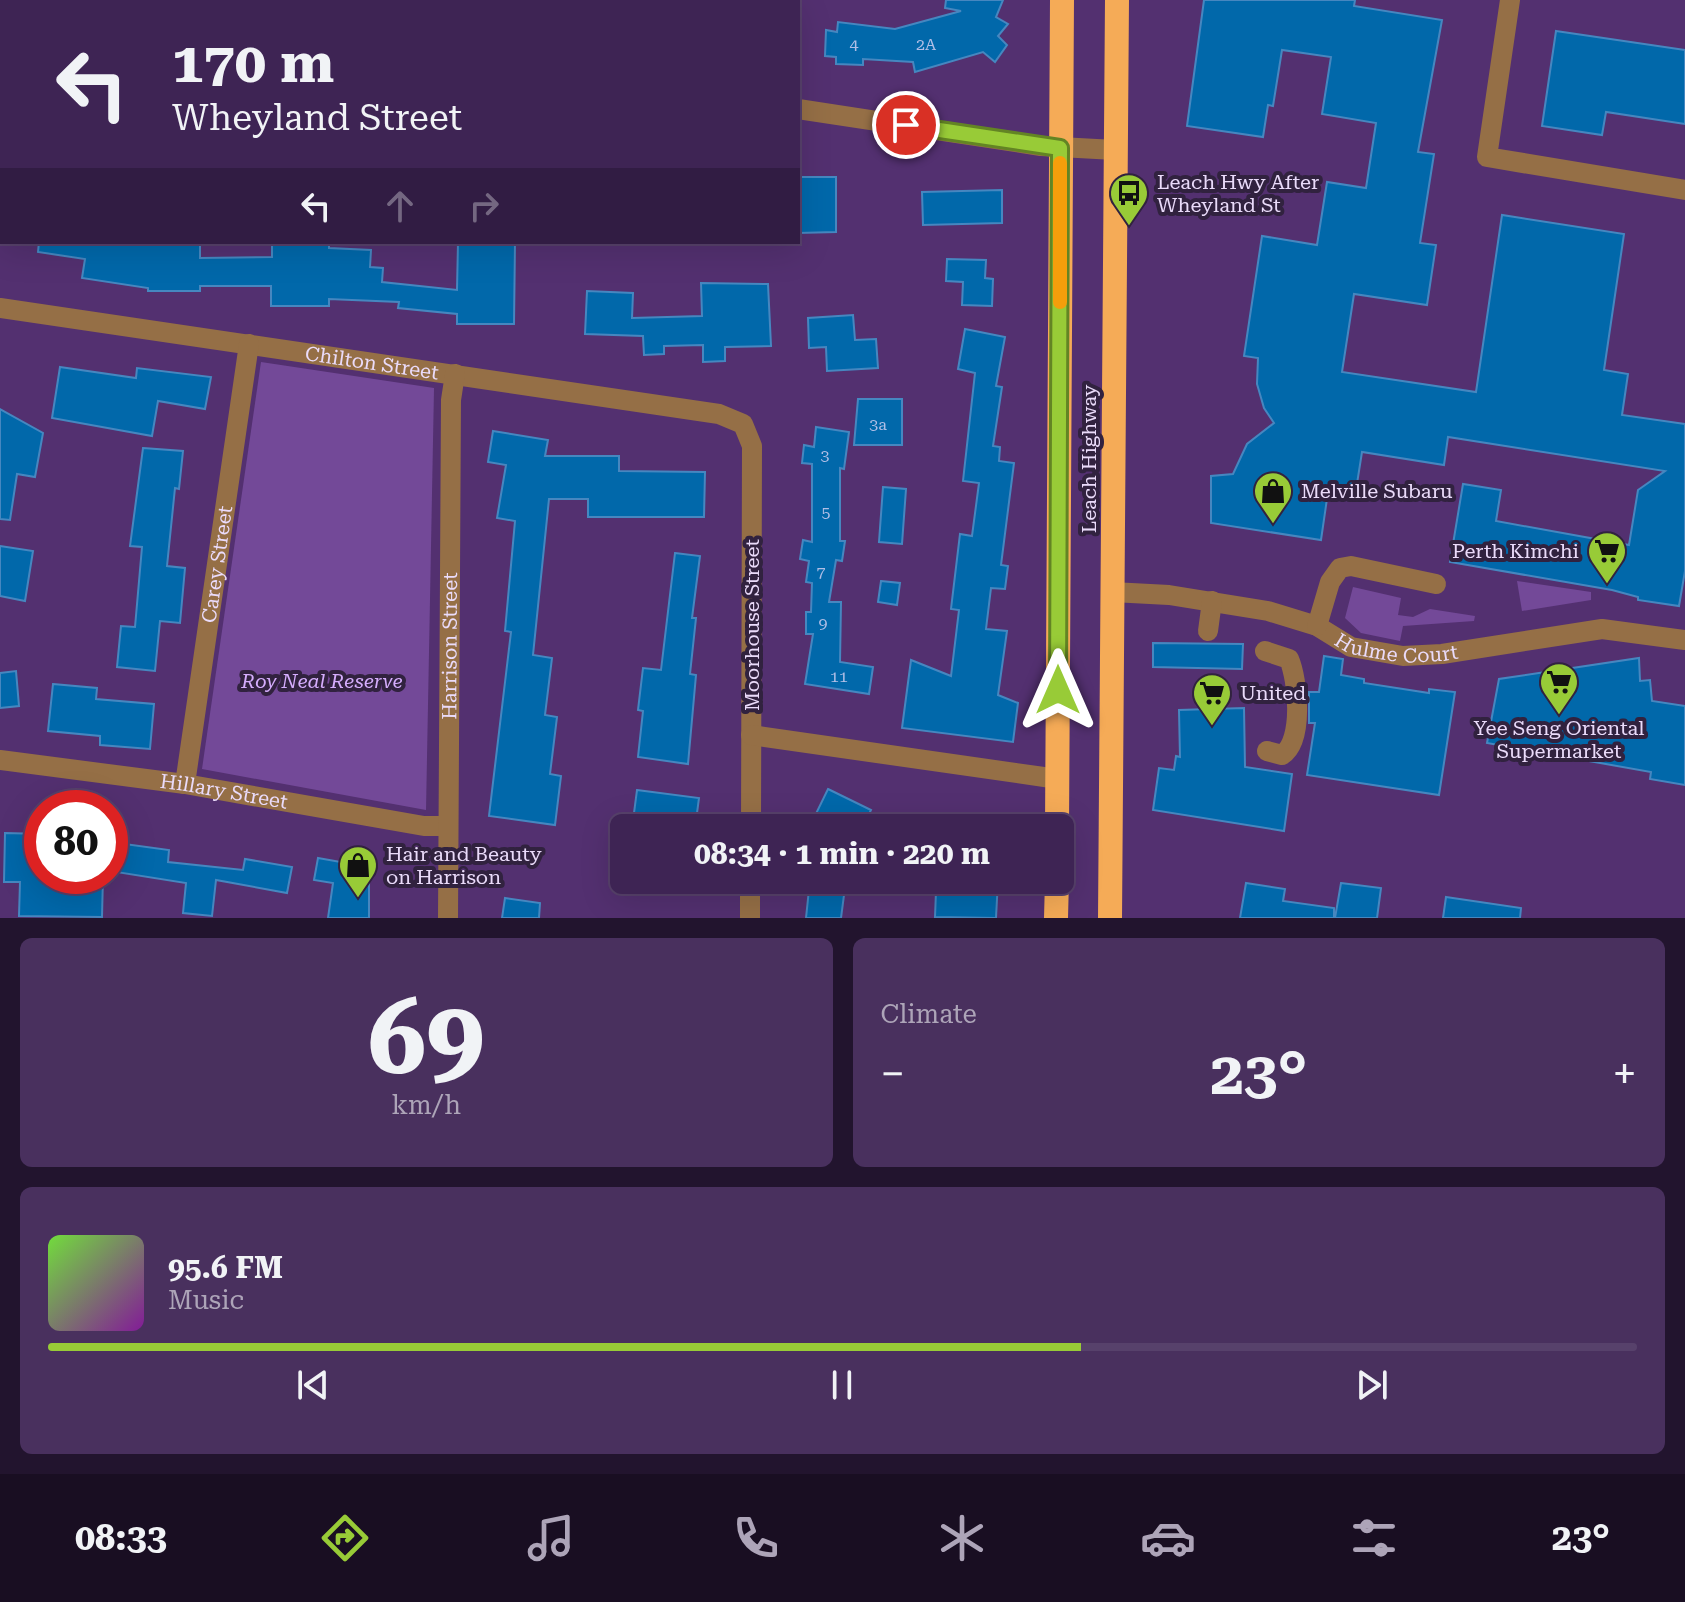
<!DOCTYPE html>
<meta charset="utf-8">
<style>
body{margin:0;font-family:"Roboto Serif",serif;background:#49305e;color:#f1f3f6;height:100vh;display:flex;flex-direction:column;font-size:30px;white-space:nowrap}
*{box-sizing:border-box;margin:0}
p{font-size:26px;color:#ada4b8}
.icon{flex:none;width:44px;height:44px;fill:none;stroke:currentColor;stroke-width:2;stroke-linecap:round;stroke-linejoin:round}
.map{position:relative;height:918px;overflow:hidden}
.sheet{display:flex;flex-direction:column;gap:20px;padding:20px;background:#22142e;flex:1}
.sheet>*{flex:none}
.hud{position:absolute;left:0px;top:0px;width:800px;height:244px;box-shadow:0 8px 32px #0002,0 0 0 2px #57416b;background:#3e2454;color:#f1f3f6;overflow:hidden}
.speed{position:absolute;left:24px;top:790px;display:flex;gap:16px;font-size:40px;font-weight:700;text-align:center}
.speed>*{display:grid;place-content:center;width:104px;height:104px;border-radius:50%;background:#3e2454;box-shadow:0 8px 32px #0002,0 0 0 2px #57416b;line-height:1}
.speed .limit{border:12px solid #d22;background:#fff;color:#111}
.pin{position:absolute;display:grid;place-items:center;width:68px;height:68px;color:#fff;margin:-34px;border:4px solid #fff;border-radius:50%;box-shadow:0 2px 8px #0007}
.me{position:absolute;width:88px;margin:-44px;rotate:0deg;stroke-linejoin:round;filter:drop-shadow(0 0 6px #0008)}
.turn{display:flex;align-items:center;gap:28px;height:168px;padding:0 40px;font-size:36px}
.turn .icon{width:104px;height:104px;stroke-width:2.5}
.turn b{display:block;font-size:56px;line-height:68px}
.lanes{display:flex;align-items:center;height:76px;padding:0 40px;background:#0003;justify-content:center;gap:40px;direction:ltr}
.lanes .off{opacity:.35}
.big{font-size:60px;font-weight:700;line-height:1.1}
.sheet .card{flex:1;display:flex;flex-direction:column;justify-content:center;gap:12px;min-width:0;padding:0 28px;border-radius:12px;background:#49305e}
.sheet .dial{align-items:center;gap:0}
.dial b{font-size:104px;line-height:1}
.song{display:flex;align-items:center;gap:24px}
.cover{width:96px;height:96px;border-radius:12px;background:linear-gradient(135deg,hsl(100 70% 55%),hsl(290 70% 35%))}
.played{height:8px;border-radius:4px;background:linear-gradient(90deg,#98cb37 65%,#57416b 65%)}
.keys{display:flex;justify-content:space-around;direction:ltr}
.heat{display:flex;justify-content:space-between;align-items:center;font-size:44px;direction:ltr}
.sheet .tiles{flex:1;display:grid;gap:20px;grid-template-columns:1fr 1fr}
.card:last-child{grid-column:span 2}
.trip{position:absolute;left:610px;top:814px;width:464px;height:80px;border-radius:12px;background:#3e2454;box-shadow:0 8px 32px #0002,0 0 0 2px #57416b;font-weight:700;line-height:80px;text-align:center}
.menu{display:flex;height:128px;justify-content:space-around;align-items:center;background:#190e22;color:#ada4b8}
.menu .icon{width:56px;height:56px}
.menu .active{color:#98cb37}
.menu b{font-size:36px;color:#f1f3f6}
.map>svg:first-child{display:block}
.green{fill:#734998}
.building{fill:#0168aa;stroke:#4687c0;stroke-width:2}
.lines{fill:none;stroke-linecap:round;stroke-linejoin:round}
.minor{stroke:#956f46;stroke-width:20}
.highway{stroke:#f5ab57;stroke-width:24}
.route-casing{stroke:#638424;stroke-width:20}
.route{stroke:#98cb37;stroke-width:14}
.slow{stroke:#f59e0b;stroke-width:14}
.labels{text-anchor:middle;stroke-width:8;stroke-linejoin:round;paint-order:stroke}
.number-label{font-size:16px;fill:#b0bee6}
.poi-label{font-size:20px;fill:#eadbfa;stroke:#31223f;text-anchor:start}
.street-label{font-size:20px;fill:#eadbfa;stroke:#31223f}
.park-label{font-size:20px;font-style:italic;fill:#d5adfd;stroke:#31223f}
</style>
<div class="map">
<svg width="1685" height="918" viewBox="0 0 1685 918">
<rect width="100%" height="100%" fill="#533070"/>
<g class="green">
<path d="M261,362L434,388L426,810L202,769Z"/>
<path d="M1517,581L1591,592V600L1522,611Z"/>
<path d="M1353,587L1401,598L1398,615L1413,617L1430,609L1475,616L1474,621L1403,626L1400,641L1361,633L1345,618Z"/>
</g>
<g class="building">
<path d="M946,0H1003L996,17L1008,24L998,36L1007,45L995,62L983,52L915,72L913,62L863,59V65L836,64V57L825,56L826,30L837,32L838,22L895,29L961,11L945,8Z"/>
<path d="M1204,0H1355L1354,6L1442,20L1418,152L1434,154L1420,243L1436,245L1427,305L1354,294L1342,372L1476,392L1502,215L1624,234L1604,370L1628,374L1622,415L1685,424V571L1679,606L1638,600V597L1612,590L1450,562L1463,484L1501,490L1496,521L1629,545L1638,490L1665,471L1448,437L1444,465L1362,452L1356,490L1329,485L1321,540L1211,523V476L1233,474L1247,444L1274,423L1264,408L1257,384L1258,358L1244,356L1262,236L1317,245L1327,182L1366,188L1376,123L1322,114L1331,57L1282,50L1273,106L1268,105L1263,137L1187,126Z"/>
<path d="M1556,31L1685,50V124L1606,112L1602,135L1542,126Z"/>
<path d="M798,177H836V232L798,233Z"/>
<path d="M1002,190V223L923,225L922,192Z"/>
<path d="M39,242H200V258L272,257V242H329V248L371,250L370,267L383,268L382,282L457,290L458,242H515L514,324H457V314L398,308L399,302L329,299V306H271V286H200V291H148V288L82,278L85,259L38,252Z"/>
<path d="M947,259L986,260L985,278L993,279L992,306L962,305L963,282L946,281Z"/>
<path d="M701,283L768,284L771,346L725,347V361L703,362V345L664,346V354L644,355L643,336L585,334L587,291L633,293L632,318L702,316Z"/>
<path d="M853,315L855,340L876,339L878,368L827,371L826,347L809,348L808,318Z"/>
<path d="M965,329L1005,337L996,386L1002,387L993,446L1000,447L999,461L1014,463L1001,565L1008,566L1005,589L991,588L986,629L1007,631L998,695L1018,703L1013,742L902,728L911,660L951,676L959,610L951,609L960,534L972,536L979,483L963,481L975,373L958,369Z"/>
<path d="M60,367L136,378L137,368L211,377L205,409L158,401L152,436L52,418Z"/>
<path d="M858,399H902V445H854Z"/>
<path d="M0,409L43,433L35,477L17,474L10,520L0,519Z"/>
<path d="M816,427L849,432L844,469L840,468V541H845L842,561L836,560L829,602H841L840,662L873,667L869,694L805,684L813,634H806V612H811L812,583L806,582L809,561L800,559L803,540L812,542V464L802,463L804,445L814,447Z"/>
<path d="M493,431L548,440L545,456H619V471L705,472L704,517H588V499H549L533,655L552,658L545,715L557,717L550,774L561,776L555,825L489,816L511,632L505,631L515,521L497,518L506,465L488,462Z"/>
<path d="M143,448L183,451L179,489L175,488L167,566L185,568L180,623L160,621L155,671L117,667L121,626L135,627L142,547L130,546Z"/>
<path d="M883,487L906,489L902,544L879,542Z"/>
<path d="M0,546L33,551L25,601L0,596Z"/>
<path d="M675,553L700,556L692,618H696L690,674L696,675L688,764L638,757L643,711L638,710L643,668L661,670Z"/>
<path d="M881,581L900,583L897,605L878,602Z"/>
<path d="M1153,643L1243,644L1242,669L1153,667Z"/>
<path d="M1324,656L1343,659L1341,675L1364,679V683L1429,693V689L1455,692L1439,795L1307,775L1315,723H1309V692H1319Z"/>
<path d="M1639,658L1640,681L1650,680L1652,701L1685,706V785L1650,779L1651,772L1487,743L1499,679Z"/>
<path d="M16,671L19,706L0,708V673Z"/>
<path d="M53,684L97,688L96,699L154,704L150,749L100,745V736L48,731Z"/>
<path d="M1244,708L1245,767L1292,774L1284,831L1153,810L1159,768L1174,770L1176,756L1180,757L1179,710Z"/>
<path d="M828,789L871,810L862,828H809Z"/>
<path d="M637,790L699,798L695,828H632Z"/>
<path d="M5,833L42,834V876H103L102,917L19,916L20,882H4Z"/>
<path d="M110,842L169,850L168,862L243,870L245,859L292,867L287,893L216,880L212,916L183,913L186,883L110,871Z"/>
<path d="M318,858L369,867V918H328L333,883L314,880Z"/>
<path d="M810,880H846L841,918H806Z"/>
<path d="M951,880H998L996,918L935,917L936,891L951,892Z"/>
<path d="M1246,883L1285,889L1283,901L1334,908V918H1240Z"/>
<path d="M1341,883L1381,888L1377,918H1335Z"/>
<path d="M1446,897L1521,908L1520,918H1443Z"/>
<path d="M505,898L540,903L539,918H502Z"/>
</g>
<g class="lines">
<g class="minor">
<path d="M100,0L114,2"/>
<path d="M1510,0L1487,157L1685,190"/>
<path d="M304,2L305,0"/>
<path d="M692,2V0"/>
<path d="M798,109L1041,146L1115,150"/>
<path id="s1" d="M0,308L719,414L743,424L752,446L751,828"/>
<path id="s2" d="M1112,592L1169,595L1268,611L1317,626L1351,647L1403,656L1442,654L1602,629L1685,640"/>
<path d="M1317,626L1330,582L1340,568L1351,566L1436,584"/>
<path d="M1208,631L1212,601"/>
<path d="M1265,651L1289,659C1298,680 1304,741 1282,755L1267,751"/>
<path d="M751,735L1058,779"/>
<path id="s3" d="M0,760L185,784L424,826H448"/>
<path id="s4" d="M185,784L249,344"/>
<path id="s5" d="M448,918L451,400L455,374"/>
<path d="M750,918V880"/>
</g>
<g class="highway">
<path d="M1057,828L1062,0"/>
<path d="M1056,918L1057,880"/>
<path d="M1110,918L1117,0"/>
</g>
</g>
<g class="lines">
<g class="route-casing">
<path id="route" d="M906,125L1060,148L1058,690"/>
</g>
<use href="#route" class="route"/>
<path class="slow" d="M1060,302V163"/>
</g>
<defs>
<g id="bus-pin" transform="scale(2)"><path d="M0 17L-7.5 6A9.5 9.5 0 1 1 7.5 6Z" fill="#98cb37" stroke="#31223f"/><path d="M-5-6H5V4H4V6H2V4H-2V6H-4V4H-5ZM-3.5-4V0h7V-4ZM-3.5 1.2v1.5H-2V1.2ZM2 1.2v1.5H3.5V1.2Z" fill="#111"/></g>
<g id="shop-pin" transform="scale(2)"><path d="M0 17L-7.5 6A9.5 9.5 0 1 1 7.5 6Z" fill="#98cb37" stroke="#31223f"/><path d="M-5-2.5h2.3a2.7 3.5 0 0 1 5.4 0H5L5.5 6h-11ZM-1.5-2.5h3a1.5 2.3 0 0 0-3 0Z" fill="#111"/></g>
<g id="supermarket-pin" transform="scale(2)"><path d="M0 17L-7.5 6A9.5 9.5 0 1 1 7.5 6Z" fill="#98cb37" stroke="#31223f"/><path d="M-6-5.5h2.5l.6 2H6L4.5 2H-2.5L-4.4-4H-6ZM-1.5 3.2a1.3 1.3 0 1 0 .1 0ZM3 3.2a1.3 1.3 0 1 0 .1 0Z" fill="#111"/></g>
</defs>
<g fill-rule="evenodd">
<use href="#bus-pin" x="1129" y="193"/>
<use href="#shop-pin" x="1273" y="491"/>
<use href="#supermarket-pin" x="1607" y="551"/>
<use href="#supermarket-pin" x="1559" y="682"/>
<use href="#supermarket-pin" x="1212" y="693"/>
<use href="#shop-pin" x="358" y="865"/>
</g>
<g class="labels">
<g class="number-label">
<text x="854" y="50">4</text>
<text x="926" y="50">2A</text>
<text x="878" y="430">3a</text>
<text x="825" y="461">3</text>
<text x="826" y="518">5</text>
<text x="821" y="577">7</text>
<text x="823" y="629">9</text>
<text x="839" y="682">11</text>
</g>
<g class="poi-label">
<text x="1157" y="189">Leach Hwy After<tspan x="1157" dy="23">Wheyland St</tspan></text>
<text x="1301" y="498">Melville Subaru</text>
<text x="1579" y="558" text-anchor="end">Perth Kimchi</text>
<text x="1240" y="700">United</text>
<text x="1559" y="735" text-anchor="middle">Yee Seng Oriental<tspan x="1559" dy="23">Supermarket</tspan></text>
<text x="386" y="861">Hair and Beauty<tspan x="386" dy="23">on Harrison</tspan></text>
</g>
<g class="street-label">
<text dy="7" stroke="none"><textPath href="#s1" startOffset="376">Chilton Street</textPath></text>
<text transform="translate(1089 459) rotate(-90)" y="7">Leach Highway</text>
<text dy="7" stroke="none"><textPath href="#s4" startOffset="222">Carey Street</textPath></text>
<text transform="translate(752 625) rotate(-90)" y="7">Moorhouse Street</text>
<text dy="7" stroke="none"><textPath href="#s2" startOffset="294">Hulme Court</textPath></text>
<text dy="7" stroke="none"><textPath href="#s5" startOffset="272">Harrison Street</textPath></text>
<text dy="7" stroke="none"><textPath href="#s3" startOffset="226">Hillary Street</textPath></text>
</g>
<g class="park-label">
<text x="322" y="688">Roy Neal Reserve</text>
</g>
</g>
</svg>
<div class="speed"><div class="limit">80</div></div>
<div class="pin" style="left:906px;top:125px;background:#d93025"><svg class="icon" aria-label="arrive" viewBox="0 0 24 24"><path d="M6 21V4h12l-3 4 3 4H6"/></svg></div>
<svg class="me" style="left:1058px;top:690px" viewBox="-20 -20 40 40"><path d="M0-17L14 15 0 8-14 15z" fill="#98cb37" stroke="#fff" stroke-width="4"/></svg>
<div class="trip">08:34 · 1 min · 220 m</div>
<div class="hud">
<div class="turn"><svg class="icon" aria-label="left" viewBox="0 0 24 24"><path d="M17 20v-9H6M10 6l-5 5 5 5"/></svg><div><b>170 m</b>Wheyland Street</div></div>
<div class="lanes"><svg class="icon" aria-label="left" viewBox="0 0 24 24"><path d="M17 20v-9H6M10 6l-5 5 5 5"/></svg><svg class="icon off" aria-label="ahead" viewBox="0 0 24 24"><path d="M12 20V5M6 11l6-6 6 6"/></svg><svg class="icon off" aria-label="right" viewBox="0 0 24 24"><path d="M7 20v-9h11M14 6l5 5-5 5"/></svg></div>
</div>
</div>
<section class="sheet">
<div class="tiles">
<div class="card dial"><b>69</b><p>km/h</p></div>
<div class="card"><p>Climate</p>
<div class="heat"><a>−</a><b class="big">23°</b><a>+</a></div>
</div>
<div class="card">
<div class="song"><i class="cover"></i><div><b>95.6 FM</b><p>Music</p></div></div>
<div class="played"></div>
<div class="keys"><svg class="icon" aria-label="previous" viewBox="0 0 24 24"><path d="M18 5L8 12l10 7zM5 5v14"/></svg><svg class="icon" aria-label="pause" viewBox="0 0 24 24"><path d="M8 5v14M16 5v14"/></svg><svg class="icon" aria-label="next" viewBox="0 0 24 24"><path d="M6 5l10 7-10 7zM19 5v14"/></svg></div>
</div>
</div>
</section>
<nav class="menu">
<b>08:33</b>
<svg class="icon active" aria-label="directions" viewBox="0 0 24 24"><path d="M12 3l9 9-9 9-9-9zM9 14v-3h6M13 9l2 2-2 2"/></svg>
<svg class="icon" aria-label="music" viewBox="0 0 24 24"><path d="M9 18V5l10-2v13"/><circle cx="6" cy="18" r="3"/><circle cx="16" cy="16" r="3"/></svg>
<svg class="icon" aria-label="phone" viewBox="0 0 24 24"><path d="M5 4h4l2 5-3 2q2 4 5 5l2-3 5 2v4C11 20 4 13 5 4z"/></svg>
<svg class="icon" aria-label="climate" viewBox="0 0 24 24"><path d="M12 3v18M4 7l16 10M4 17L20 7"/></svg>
<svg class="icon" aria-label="car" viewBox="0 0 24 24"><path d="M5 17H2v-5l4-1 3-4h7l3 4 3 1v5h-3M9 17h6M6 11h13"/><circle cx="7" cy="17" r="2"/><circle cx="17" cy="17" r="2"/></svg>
<svg class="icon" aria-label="filters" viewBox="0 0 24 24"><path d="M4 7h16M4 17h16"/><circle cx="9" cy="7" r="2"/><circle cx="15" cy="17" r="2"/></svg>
<b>23°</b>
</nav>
